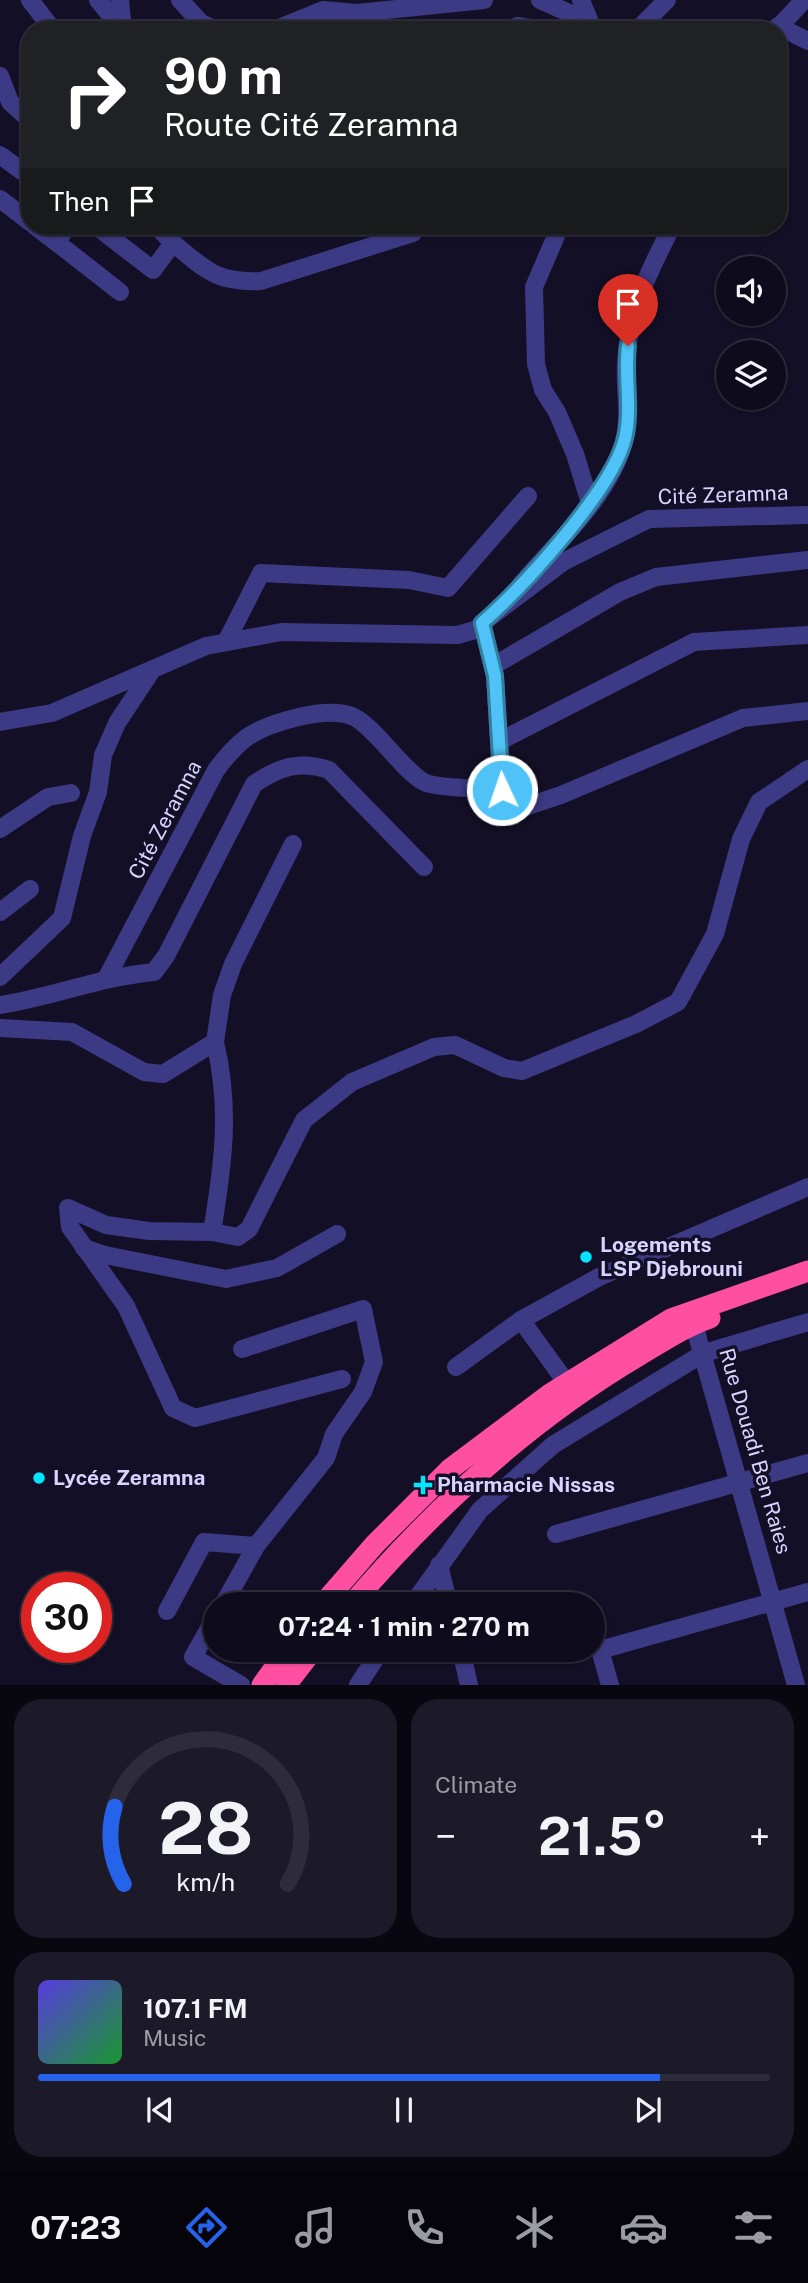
<!DOCTYPE html>
<meta charset="utf-8">
<style>
body{margin:0;font-family:"Public Sans",sans-serif;background:#1c1929;color:#f1f3f6;height:100vh;display:flex;flex-direction:column;font-size:26px;white-space:nowrap}
*{box-sizing:border-box;margin:0}
p{font-size:23px;color:#9b9ba3}
.icon{flex:none;width:38px;height:38px;fill:none;stroke:currentColor;stroke-width:2;stroke-linecap:round;stroke-linejoin:round}
.map{position:relative;height:1685px;overflow:hidden}
.details{display:flex;flex-direction:column;gap:14px;padding:14px;background:#08060f;flex:1}
.details>*{flex:none}
.hud{position:absolute;left:21px;top:21px;width:766px;height:214px;border-radius:28px;box-shadow:0 2px 5px #0004,0 0 0 2px #2e2b3b;background:#202124;color:#fff;overflow:hidden}
.fabs{position:absolute;left:716px;top:256px;display:grid;gap:14px}
.fabs a{display:grid;place-items:center;width:70px;height:70px;border-radius:50%;background:#0e0b1c;box-shadow:0 2px 5px #0004,0 0 0 2px #2e2b3b;font-size:35px}
.speed{position:absolute;left:21px;top:1572px;display:flex;gap:14px;font-size:35px;font-weight:700;text-align:center}
.speed>*{display:grid;place-content:center;width:91px;height:91px;border-radius:50%;background:#0e0b1c;box-shadow:0 2px 5px #0004,0 0 0 2px #2e2b3b;line-height:1}
.speed .limit{border:10px solid #d22;background:#fff;color:#111}
.pin{position:absolute;display:grid;place-items:center;width:60px;height:60px;color:#fff;margin:-72px -30px;border-radius:50% 50% 50% 0;rotate:-45deg;box-shadow:0 0 7px #0007}
.pin .icon{rotate:45deg}
.me{position:absolute;width:77px;margin:-38px;rotate:357deg;stroke-linejoin:round;filter:drop-shadow(0 0 5px #0008)}
.turn{display:flex;align-items:center;gap:24px;height:147px;padding:0 28px;font-size:32px}
.turn .icon{width:91px;height:91px;stroke-width:2.5}
.turn b{display:block;font-size:49px;line-height:60px}
.then{display:flex;align-items:center;height:66px;padding:0 28px;background:#0003;gap:14px;font-size:26px}
.big{font-size:52px;font-weight:700;line-height:1.1}
.details .card{flex:1;display:flex;flex-direction:column;justify-content:center;gap:10px;min-width:0;padding:0 24px;border-radius:28px;background:#1c1929}
.details .dial{align-items:center;gap:0}
.dial svg{height:182px;overflow:visible;fill:none;stroke:#2e2b3b;stroke-width:7;stroke-linecap:round;text-anchor:middle}
.dial text{fill:#f1f3f6;stroke:none}
.song{display:flex;align-items:center;gap:21px}
.cover{width:84px;height:84px;border-radius:10px;background:linear-gradient(135deg,hsl(250 70% 55%),hsl(130 70% 35%))}
.played{height:7px;border-radius:4px;background:linear-gradient(90deg,#2563eb 85%,#2e2b3b 85%)}
.keys{display:flex;justify-content:space-around;direction:ltr}
.heat{display:flex;justify-content:space-between;align-items:center;font-size:38px;direction:ltr}
.details .tiles{flex:1;display:grid;gap:14px;grid-template-columns:1fr 1fr}
.card:last-child{grid-column:span 2}
.trip{position:absolute;left:203px;top:1592px;width:402px;height:70px;border-radius:35px;background:#0e0b1c;box-shadow:0 2px 5px #0004,0 0 0 2px #2e2b3b;font-weight:700;line-height:70px;text-align:center}
.dock{display:flex;height:112px;justify-content:space-around;align-items:center;background:#06040b;color:#9b9ba3}
.dock .icon{width:49px;height:49px}
.dock .active{color:#2563eb}
.dock b{font-size:32px;color:#f1f3f6}
.map>svg:first-child{display:block}
.lines{fill:none;stroke-linecap:round;stroke-linejoin:round}
.minor{stroke:#3d3a85;stroke-width:18}
.highway{stroke:#ff4fa3;stroke-width:21}
.route-casing{stroke:#337fa1;stroke-width:18}
.route{stroke:#4fc3f7;stroke-width:12}
.poi-dot{fill:#00e5ff;stroke:#130f26;stroke-width:2.5}
.labels{text-anchor:middle;stroke-width:7;stroke-linejoin:round;paint-order:stroke}
.street-label{font-size:21px;fill:#d9d4ff;stroke:#130f26}
.poi-label{font-size:21px;font-weight:bold;fill:#d9d4ff;stroke:#130f26;text-anchor:start}
</style>
<div class="map">
<svg width="808" height="1685" viewBox="0 0 808 1685">
<rect width="100%" height="100%" fill="#130f26"/>
<g class="lines">
<g class="minor">
<path d="M30,0L53,30"/>
<path d="M98,0L122,30"/>
<path d="M120,0L123,30"/>
<path d="M180,0L201,23L216,30"/>
<path d="M540,0L569,13L587,30"/>
<path d="M581,0L593,30"/>
<path d="M517,26L543,30"/>
<path d="M778,26L808,41"/>
<path d="M274,30L323,10L357,13L484,0"/>
<path d="M637,30L667,0"/>
<path d="M776,30L804,0"/>
<path d="M0,76L10,102L30,120"/>
<path d="M0,155L30,177"/>
<path d="M0,199L30,222"/>
<path d="M35,226L56,242L68,226"/>
<path d="M96,226L153,270L173,243L156,226"/>
<path d="M202,226H213"/>
<path d="M556,236L534,287L536,364L543,390L557,412L575,454L590,503"/>
<path d="M56,242L120,292"/>
<path d="M173,243C206,270 216,283 261,281L413,233"/>
<path d="M521,584C557,542 610,496 624,441C631,414 624,389 626,361C629,309 649,272 672,226"/>
<path d="M226,642L261,573L409,580L448,588L528,496"/>
<path d="M493,666L620,592L656,577L808,560"/>
<path d="M0,722L52,713L206,646L281,632L457,635L475,630L490,617"/>
<path d="M500,741L694,642L808,635"/>
<path d="M502,790L519,809L561,795L743,718L808,711"/>
<path d="M0,829L48,797L71,793"/>
<path d="M0,912L30,889"/>
<path d="M0,977L62,918L82,836L98,792L103,755L117,723L152,670"/>
<path d="M106,979L216,770C225,758 234,747 246,738C269,722 328,705 354,717C376,728 406,775 426,783C442,789 484,788 502,790L495,676L482,623L563,562L649,519L808,515"/>
<path d="M0,1005C52,997 101,977 154,972L166,956L254,784C279,767 299,760 329,770L424,867"/>
<path d="M0,1028L72,1032L144,1072L163,1074L215,1042L222,995L233,964L293,844"/>
<path d="M215,1042C231,1109 223,1165 212,1232L149,1231L106,1225L68,1208L70,1227L126,1306L173,1408L195,1418L342,1379"/>
<path d="M212,1232L238,1237L249,1229L304,1120L352,1082L434,1047L455,1045L504,1068L522,1071L636,1024L678,1002L715,934L741,839L759,802L808,769"/>
<path d="M84,1248L105,1255L226,1279L277,1268L337,1234"/>
<path d="M691,1314L796,1685"/>
<path d="M521,1320L574,1393"/>
<path d="M456,1367L521,1320L599,1277L808,1187"/>
<path d="M556,1534L808,1463"/>
<path d="M439,1565L449,1605"/>
<path d="M223,1605L256,1546L326,1458L334,1434L363,1392L374,1362L363,1309L242,1349"/>
<path d="M412,1605L480,1510L553,1445L704,1353L808,1322"/>
<path d="M167,1611L204,1542L256,1546"/>
<path d="M215,1618L193,1657L241,1685"/>
<path d="M461,1650L469,1685"/>
<path d="M358,1685L381,1650"/>
<path d="M610,1685L600,1650L808,1592"/>
</g>
<g class="highway">
<path d="M322,1605L375,1544L450,1469L550,1394L671,1319L808,1271"/>
<path d="M351,1605C434,1508 530,1420 640,1355C662,1342 686,1326 710,1318"/>
<path d="M262,1685L287,1650"/>
<path d="M286,1685L313,1650"/>
</g>
</g>
<g class="lines">
<g class="route-casing">
<path id="route" d="M502,790L495,676L482,623C523,587 609,493 624,442C633,411 624,378 628,346"/>
</g>
<use href="#route" class="route"/>
</g>
<g class="poi-dot">
<circle cx="586" cy="1257" r="7"/>
<circle cx="39" cy="1478" r="7"/>
<path d="M419.5 1474.5h7v7h7v7h-7v7h-7v-7h-7v-7h7z"/>
</g>
<g class="labels">
<g class="street-label">
<text transform="translate(723 495) rotate(-2)" y="7">Cité Zeramna</text>
<text transform="translate(165 820) rotate(-62)" y="7">Cité Zeramna</text>
<text transform="translate(755 1451) rotate(74)" y="7">Rue Douadi Ben Raies</text>
</g>
<g class="poi-label">
<text x="600" y="1252">Logements<tspan x="600" dy="24">LSP Djebrouni</tspan></text>
<text x="53" y="1485">Lycée Zeramna</text>
<text x="437" y="1492">Pharmacie Nissas</text>
</g>
</g>
</svg>
<div class="fabs">
<a><svg class="icon" aria-label="sound" viewBox="0 0 24 24"><path d="M4 9h4l5-4v14l-5-4H4zM17 9q2 3 0 6"/></svg></a>
<a><svg class="icon" aria-label="layers" viewBox="0 0 24 24"><path d="M12 4l9 5-9 5-9-5zM3 14l9 5 9-5"/></svg></a>
</div>
<div class="speed"><div class="limit">30</div></div>
<div class="pin" style="left:628px;top:346px;background:#d93025"><svg class="icon" aria-label="arrive" viewBox="0 0 24 24"><path d="M6 21V4h12l-3 4 3 4H6"/></svg></div>
<svg class="me" style="left:502px;top:790px" viewBox="-20 -20 40 40"><circle r="17" fill="#4fc3f7" stroke="#fff" stroke-width="3"/><path d="M0-11L8 9 0 5-8 9z" fill="#fff"/></svg>
<div class="trip">07:24 · 1 min · 270 m</div>
<div class="hud">
<div class="turn"><svg class="icon" aria-label="right" viewBox="0 0 24 24"><path d="M7 20v-9h11M14 6l5 5-5 5"/></svg><div><b>90 m</b>Route Cité Zeramna</div></div>
<div class="then">Then<svg class="icon" aria-label="arrive" viewBox="0 0 24 24"><path d="M6 21V4h12l-3 4 3 4H6"/></svg></div>
</div>
</div>
<section class="details">
<div class="tiles">
<div class="card dial"><svg viewBox="0 0 100 80">
<path d="M14 69A42 42 0 1 1 86 69"/>
<path d="M14 69A42 42 0 0 1 10 35" stroke="#2563eb"/>
<text x="50" y="56" font-size="32" font-weight="700">28</text>
<text x="50" y="72" font-size="11">km/h</text>
</svg></div>
<div class="card"><p>Climate</p>
<div class="heat"><a>−</a><b class="big">21.5°</b><a>+</a></div>
</div>
<div class="card">
<div class="song"><i class="cover"></i><div><b>107.1 FM</b><p>Music</p></div></div>
<div class="played"></div>
<div class="keys"><svg class="icon" aria-label="previous" viewBox="0 0 24 24"><path d="M18 5L8 12l10 7zM5 5v14"/></svg><svg class="icon" aria-label="pause" viewBox="0 0 24 24"><path d="M8 5v14M16 5v14"/></svg><svg class="icon" aria-label="next" viewBox="0 0 24 24"><path d="M6 5l10 7-10 7zM19 5v14"/></svg></div>
</div>
</div>
</section>
<nav class="dock">
<b>07:23</b>
<svg class="icon active" aria-label="directions" viewBox="0 0 24 24"><path d="M12 3l9 9-9 9-9-9zM9 14v-3h6M13 9l2 2-2 2"/></svg>
<svg class="icon" aria-label="music" viewBox="0 0 24 24"><path d="M9 18V5l10-2v13"/><circle cx="6" cy="18" r="3"/><circle cx="16" cy="16" r="3"/></svg>
<svg class="icon" aria-label="phone" viewBox="0 0 24 24"><path d="M5 4h4l2 5-3 2q2 4 5 5l2-3 5 2v4C11 20 4 13 5 4z"/></svg>
<svg class="icon" aria-label="climate" viewBox="0 0 24 24"><path d="M12 3v18M4 7l16 10M4 17L20 7"/></svg>
<svg class="icon" aria-label="car" viewBox="0 0 24 24"><path d="M5 17H2v-5l4-1 3-4h7l3 4 3 1v5h-3M9 17h6M6 11h13"/><circle cx="7" cy="17" r="2"/><circle cx="17" cy="17" r="2"/></svg>
<svg class="icon" aria-label="filters" viewBox="0 0 24 24"><path d="M4 7h16M4 17h16"/><circle cx="9" cy="7" r="2"/><circle cx="15" cy="17" r="2"/></svg>
</nav>
